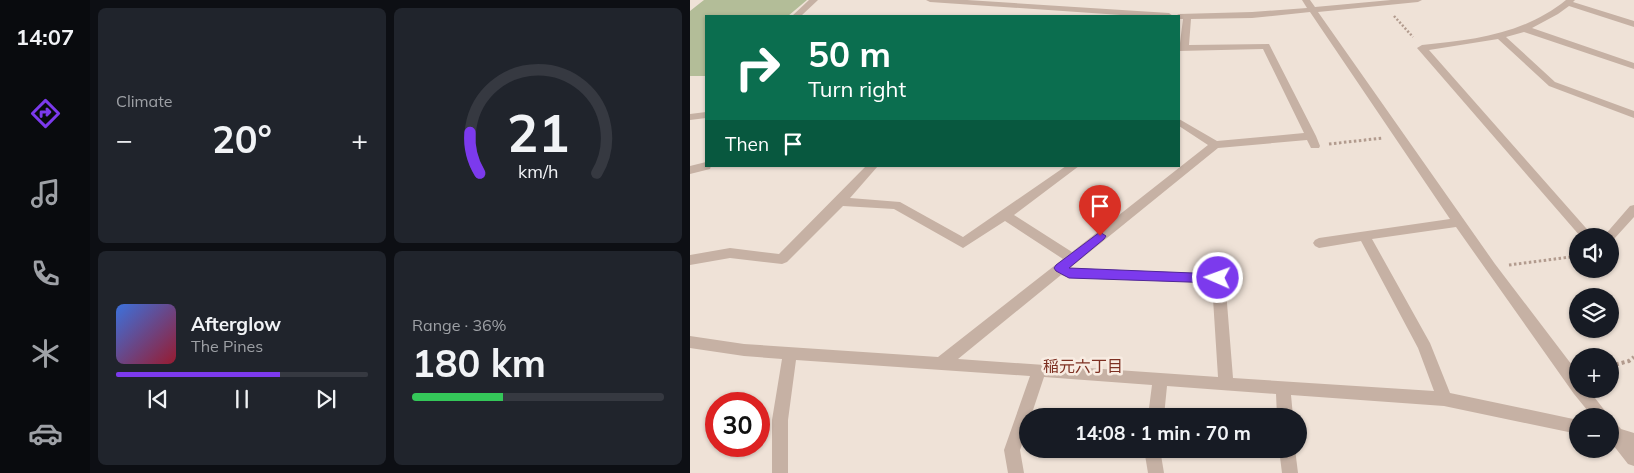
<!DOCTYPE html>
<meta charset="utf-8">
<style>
body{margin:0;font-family:Mulish,"Noto Sans JP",sans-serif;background:#20242c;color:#f1f3f6;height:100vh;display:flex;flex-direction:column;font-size:19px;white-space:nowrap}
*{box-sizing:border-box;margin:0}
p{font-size:16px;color:#9ea1a6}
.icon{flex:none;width:28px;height:28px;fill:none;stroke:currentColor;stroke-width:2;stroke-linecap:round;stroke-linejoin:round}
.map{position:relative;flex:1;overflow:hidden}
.sheet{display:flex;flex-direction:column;gap:8px;padding:8px;background:#0d0f14;width:600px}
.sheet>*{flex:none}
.hud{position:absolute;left:15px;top:15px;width:475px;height:152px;border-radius:0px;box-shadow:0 1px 4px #0004;background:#0b6e4f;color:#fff;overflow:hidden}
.controls{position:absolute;left:879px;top:228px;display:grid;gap:10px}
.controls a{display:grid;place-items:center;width:50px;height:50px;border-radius:50%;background:#171b24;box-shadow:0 1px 4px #0004;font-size:25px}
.speed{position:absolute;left:15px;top:392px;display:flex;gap:10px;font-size:25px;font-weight:700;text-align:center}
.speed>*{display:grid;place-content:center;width:65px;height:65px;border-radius:50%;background:#171b24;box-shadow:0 1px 4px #0004;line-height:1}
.speed .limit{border:8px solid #d22;background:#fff;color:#111}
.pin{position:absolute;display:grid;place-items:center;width:42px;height:42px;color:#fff;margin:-51px -21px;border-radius:50% 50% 50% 0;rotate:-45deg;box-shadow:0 0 5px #0007}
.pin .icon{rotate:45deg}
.me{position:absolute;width:55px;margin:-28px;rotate:272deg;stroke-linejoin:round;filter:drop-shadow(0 0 4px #0008)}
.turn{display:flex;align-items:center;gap:18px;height:105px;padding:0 20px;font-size:22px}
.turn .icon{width:65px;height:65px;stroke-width:2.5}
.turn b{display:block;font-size:35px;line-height:42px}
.then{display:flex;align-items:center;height:48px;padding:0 20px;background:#0003;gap:10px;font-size:19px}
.big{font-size:38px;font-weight:700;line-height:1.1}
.sheet .card{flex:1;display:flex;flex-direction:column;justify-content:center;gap:8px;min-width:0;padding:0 18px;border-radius:8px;background:#20242c}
.sheet .dial{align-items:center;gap:0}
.dial svg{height:130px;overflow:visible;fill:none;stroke:#363941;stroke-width:7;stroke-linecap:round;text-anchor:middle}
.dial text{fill:#f1f3f6;stroke:none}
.song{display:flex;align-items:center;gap:15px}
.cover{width:60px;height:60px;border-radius:8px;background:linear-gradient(135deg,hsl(220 70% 55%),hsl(350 70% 35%))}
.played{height:5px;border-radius:2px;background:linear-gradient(90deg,#7c3aed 65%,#363941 65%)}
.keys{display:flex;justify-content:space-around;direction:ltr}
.heat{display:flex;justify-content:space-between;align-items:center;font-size:28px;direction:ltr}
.charge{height:8px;border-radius:4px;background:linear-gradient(90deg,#34c759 36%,#363941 0)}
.sheet .tiles{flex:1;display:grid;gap:8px;grid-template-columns:repeat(2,1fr)}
.trip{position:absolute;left:329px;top:408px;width:288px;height:50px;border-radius:25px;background:#171b24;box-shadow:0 1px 4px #0004;font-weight:700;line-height:50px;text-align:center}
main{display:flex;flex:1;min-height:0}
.tabs{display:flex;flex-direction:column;width:90px;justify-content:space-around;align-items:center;background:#090b0e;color:#9ea1a6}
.tabs .icon{width:35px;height:35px}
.tabs .current{color:#7c3aed}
.tabs b{font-size:22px;color:#f1f3f6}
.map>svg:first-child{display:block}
.green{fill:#b3bd98}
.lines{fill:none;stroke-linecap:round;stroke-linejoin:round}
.path-far2{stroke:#b29b8e;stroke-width:2.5;stroke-dasharray:2 2;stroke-linecap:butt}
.path-far1{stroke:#b29b8e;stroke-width:3;stroke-dasharray:2.5 2.5;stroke-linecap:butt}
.path{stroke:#b29b8e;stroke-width:4;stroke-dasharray:3 3;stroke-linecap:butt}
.minor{fill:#c6b1a4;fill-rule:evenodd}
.route{fill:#7c3aed;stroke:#51269a}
.labels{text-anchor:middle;stroke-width:5;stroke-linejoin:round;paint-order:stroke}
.neighbourhood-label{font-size:16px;fill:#7d3022;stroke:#f8ece2}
</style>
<main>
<nav class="tabs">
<b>14:07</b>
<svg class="icon current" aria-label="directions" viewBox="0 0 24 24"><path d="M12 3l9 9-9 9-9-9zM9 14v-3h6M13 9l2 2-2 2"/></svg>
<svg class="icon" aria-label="music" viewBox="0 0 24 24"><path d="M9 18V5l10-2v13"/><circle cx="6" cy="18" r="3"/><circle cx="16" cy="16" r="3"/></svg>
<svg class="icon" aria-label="phone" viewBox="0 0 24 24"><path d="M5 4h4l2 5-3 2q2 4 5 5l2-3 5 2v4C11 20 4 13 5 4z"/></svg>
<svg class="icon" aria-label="climate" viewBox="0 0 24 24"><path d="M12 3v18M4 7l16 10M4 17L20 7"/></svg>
<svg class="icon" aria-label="car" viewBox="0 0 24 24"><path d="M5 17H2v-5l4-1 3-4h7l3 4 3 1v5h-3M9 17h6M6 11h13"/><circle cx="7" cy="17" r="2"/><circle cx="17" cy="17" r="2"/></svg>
</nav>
<section class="sheet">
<div class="tiles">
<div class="card"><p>Climate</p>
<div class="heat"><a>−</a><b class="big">20°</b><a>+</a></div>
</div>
<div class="card dial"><svg viewBox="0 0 100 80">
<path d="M14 69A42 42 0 1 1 86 69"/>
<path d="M14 69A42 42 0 0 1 8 44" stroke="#7c3aed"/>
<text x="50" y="56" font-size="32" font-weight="700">21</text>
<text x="50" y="72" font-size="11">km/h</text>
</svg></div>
<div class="card">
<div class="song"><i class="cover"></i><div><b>Afterglow</b><p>The Pines</p></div></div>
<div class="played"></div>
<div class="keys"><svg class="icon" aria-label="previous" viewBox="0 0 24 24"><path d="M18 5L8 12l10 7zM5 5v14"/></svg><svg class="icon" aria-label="pause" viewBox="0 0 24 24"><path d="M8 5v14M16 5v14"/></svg><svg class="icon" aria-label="next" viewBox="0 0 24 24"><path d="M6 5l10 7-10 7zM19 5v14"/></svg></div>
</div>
<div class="card"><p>Range · 36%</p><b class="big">180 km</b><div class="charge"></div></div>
</div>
</section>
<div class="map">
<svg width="944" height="473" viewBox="0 0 944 473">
<rect width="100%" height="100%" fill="#efe2d7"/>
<path class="green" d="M14,0H117L98,16H16V76H0V11Z"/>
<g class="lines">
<path class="path-far2" d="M704,16L723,37"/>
<g class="path-far1">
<path d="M639,144L693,138"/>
<path d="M819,265L888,256"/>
</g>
<path class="path" d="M920,366L939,361L944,357"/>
<g class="minor">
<path d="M119,0H128L111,16H102Z"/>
<path d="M236,0H277L479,13L483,16H445L240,2Z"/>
<path d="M612,0H620L625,7L701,0H732L728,2L628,12L805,264L888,373V389H898L919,416H902L884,394L766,227L682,239L740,343L760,393L888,420V434L754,406L601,395L603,416H587L586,394L477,386L474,416H458L462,385L354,377L341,416H338V428L330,450L334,473H318L314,450L340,376L106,360L98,420V473H82V420L92,359L54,356L0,348V336L54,344L248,357L373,259L315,221L273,248L204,209L153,206L97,262L92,264L40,258L0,265V255L40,248L89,254L176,166H188L160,198L210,202L273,237L376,166H389L324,215L382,252L518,145L489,126V119L527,141L614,133L573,49L489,51L493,19H489V16H485L489,14L562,12L617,8ZM620,12L760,219L629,238L625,240L623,243L625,246L629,248L671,241L728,348L744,391L543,378L535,278L533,274L380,268L528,148L617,140L621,148H629L630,146L626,136L579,44L499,45L501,19L562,18ZM371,275L379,278L522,283L528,377L268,359Z"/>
<path d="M876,0H885L883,2L944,21V27L879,6L868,14L842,28L944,63V69L834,32L816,37L865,82L944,111V118L859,86L808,39L739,50L903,236H890L727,48L732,45C784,40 834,34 876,0Z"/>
<path d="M16,112V118L0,120V114Z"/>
<path d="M16,162V166H21L20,169L0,174V166Z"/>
<path d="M944,205V217L924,239L920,240V236H914L940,206Z"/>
<path d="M920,421L926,423L931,429L944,433V466L938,464L920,441Z"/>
<path d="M454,449H470L474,473H458Z"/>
<path d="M589,449H605L608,473H592Z"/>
</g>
</g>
<path class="route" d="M410,232L416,236L414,239L379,268L528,274L532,275L534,278L532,281L528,283L379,278L366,271L364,268L366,265Z"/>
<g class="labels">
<g class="neighbourhood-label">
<text x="393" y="372">稲元六丁目</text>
</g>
</g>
</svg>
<div class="controls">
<a><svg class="icon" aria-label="sound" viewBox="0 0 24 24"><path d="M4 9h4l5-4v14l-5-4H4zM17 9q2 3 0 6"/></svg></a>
<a><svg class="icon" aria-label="layers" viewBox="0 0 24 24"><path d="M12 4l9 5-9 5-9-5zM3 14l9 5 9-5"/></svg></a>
<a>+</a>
<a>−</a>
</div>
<div class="speed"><div class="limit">30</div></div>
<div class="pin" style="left:410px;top:236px;background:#d93025"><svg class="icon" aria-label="arrive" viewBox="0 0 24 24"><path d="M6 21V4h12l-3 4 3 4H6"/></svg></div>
<svg class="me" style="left:528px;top:278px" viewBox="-20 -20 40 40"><circle r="17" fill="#7c3aed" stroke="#fff" stroke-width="3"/><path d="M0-11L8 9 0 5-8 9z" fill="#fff"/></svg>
<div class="trip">14:08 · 1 min · 70 m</div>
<div class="hud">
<div class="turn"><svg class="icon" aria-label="right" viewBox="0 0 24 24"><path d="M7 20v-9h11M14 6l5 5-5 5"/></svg><div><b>50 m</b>Turn right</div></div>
<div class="then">Then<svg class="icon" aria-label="arrive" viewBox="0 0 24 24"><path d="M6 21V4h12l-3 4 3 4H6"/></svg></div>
</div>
</div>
</main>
